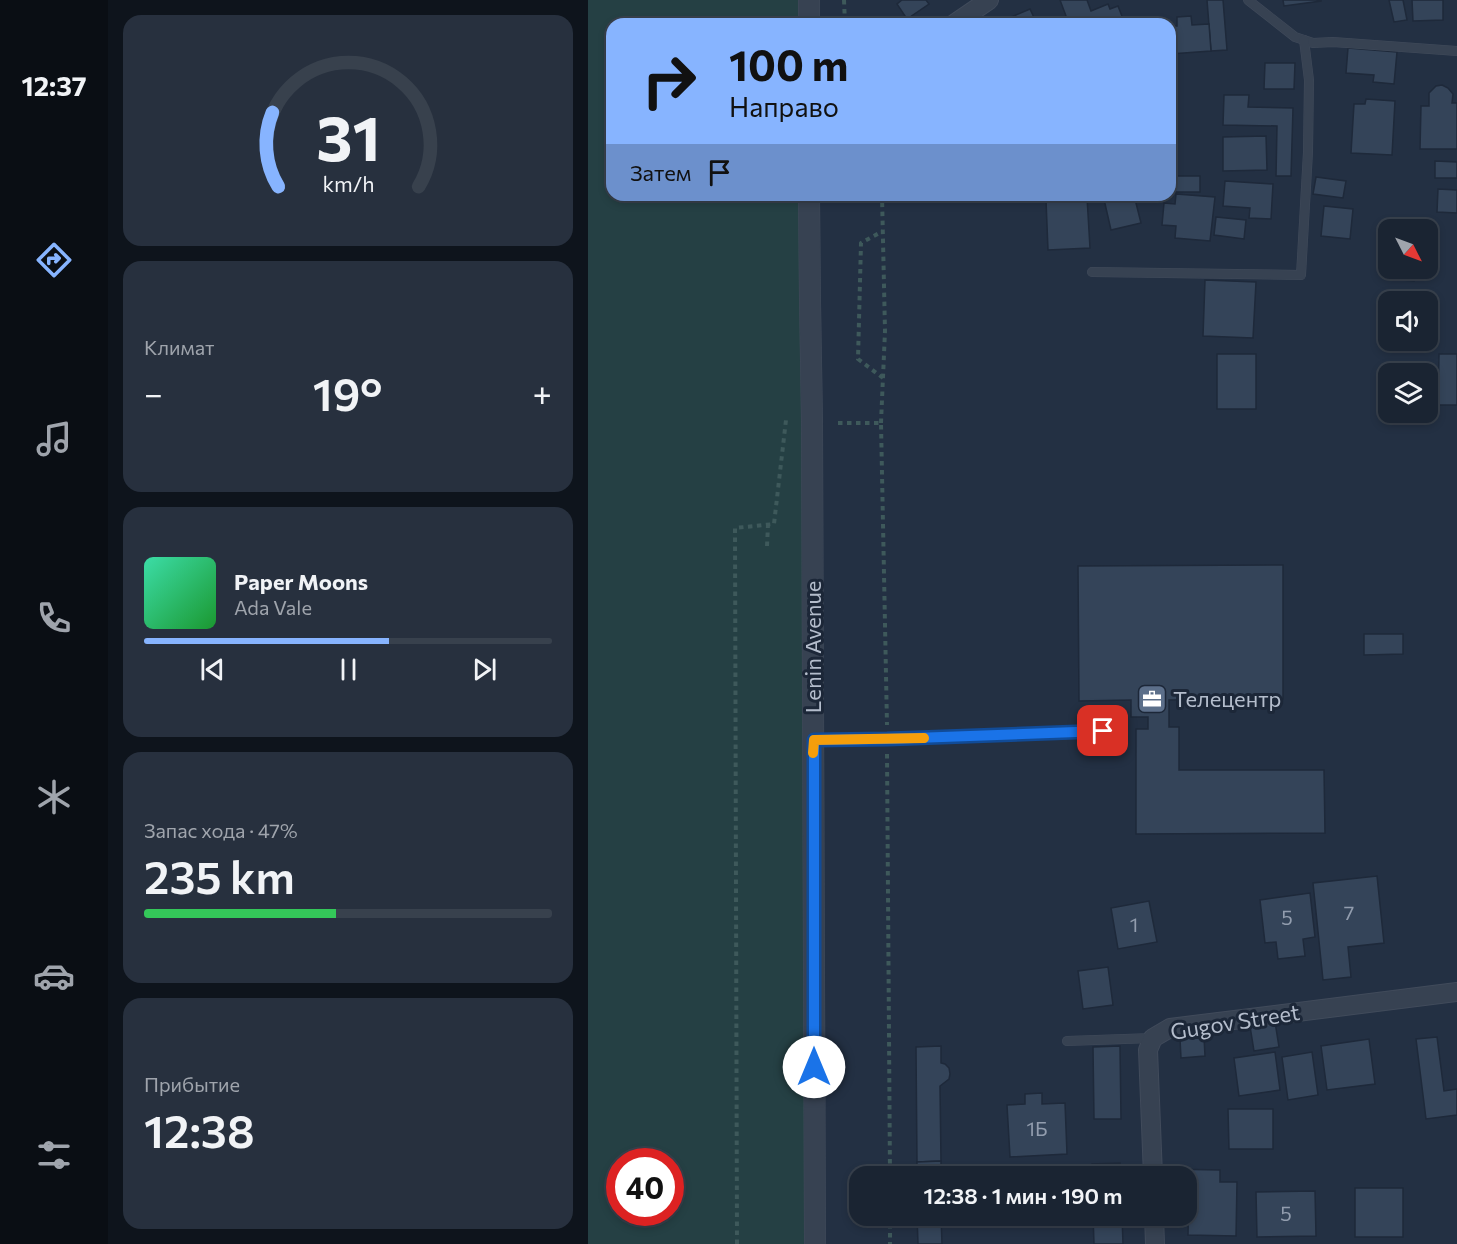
<!DOCTYPE html>
<html lang="ru">
<meta charset="utf-8">
<style>
body{margin:0;font-family:Commissioner,sans-serif;background:#27303e;color:#f1f3f6;height:100vh;display:flex;flex-direction:column;font-size:22px;white-space:nowrap}
*{box-sizing:border-box;margin:0}
p{font-size:20px;color:#9fa4ac}
.icon{flex:none;width:33px;height:33px;fill:none;stroke:currentColor;stroke-width:2;stroke-linecap:round;stroke-linejoin:round}
.map{position:relative;flex:1;overflow:hidden}
.details{display:flex;flex-direction:column;gap:15px;padding:15px;background:#0e141c;width:480px}
.details>*{flex:none}
.hud{position:absolute;left:18px;top:18px;width:570px;height:183px;border-radius:18px;box-shadow:0 3px 9px #0003,0 0 0 2px #38414d;background:#87b4ff;color:#111;overflow:hidden}
.needle{width:39px;rotate:132deg}
.fabs{position:absolute;left:790px;top:219px;display:grid;gap:12px}
.fabs a{display:grid;place-items:center;width:60px;height:60px;border-radius:12px;background:#1a2432;box-shadow:0 3px 9px #0003,0 0 0 2px #38414d;font-size:30px}
.speed{position:absolute;left:18px;top:1148px;display:flex;gap:12px;font-size:30px;font-weight:700;text-align:center}
.speed>*{display:grid;place-content:center;width:78px;height:78px;border-radius:50%;background:#1a2432;box-shadow:0 3px 9px #0003,0 0 0 2px #38414d;line-height:1}
.speed .limit{border:9px solid #d22;background:#fff;color:#111}
.pin{position:absolute;display:grid;place-items:center;width:51px;height:51px;color:#fff;margin:-26px;border-radius:12px;box-shadow:0 3px 9px #0006}
.me{position:absolute;width:66px;margin:-33px;rotate:0deg;stroke-linejoin:round;filter:drop-shadow(0 0 4px #0008)}
.turn{display:flex;align-items:center;gap:21px;height:126px;padding:0 24px;font-size:27px}
.turn .icon{width:78px;height:78px;stroke-width:2.5}
.turn b{display:block;font-size:42px;line-height:51px}
.then{display:flex;align-items:center;height:57px;padding:0 24px;background:#0003;gap:12px;font-size:22px}
.big{font-size:45px;font-weight:600;line-height:1.1}
.details .card{flex:1;display:flex;flex-direction:column;justify-content:center;gap:9px;min-width:0;padding:0 21px;border-radius:18px;background:#27303e}
.details .dial{align-items:center;gap:0}
.dial svg{height:156px;overflow:visible;fill:none;stroke:#38414d;stroke-width:7;stroke-linecap:round;text-anchor:middle}
.dial text{fill:#f1f3f6;stroke:none}
.song{display:flex;align-items:center;gap:18px}
.cover{width:72px;height:72px;border-radius:9px;background:linear-gradient(135deg,hsl(160 70% 55%),hsl(130 70% 35%))}
.played{height:6px;border-radius:3px;background:linear-gradient(90deg,#87b4ff 60%,#38414d 60%)}
.keys{display:flex;justify-content:space-around;direction:ltr}
.heat{display:flex;justify-content:space-between;align-items:center;font-size:33px;direction:ltr}
.charge{height:9px;border-radius:4px;background:linear-gradient(90deg,#34c759 47%,#38414d 0)}
.trip{position:absolute;left:261px;top:1166px;width:348px;height:60px;border-radius:18px;background:#1a2432;box-shadow:0 3px 9px #0003,0 0 0 2px #38414d;font-weight:600;line-height:60px;text-align:center}
main{display:flex;flex:1;min-height:0}
.menu{display:flex;flex-direction:column;width:108px;justify-content:space-around;align-items:center;background:#0a0e14;color:#9fa4ac}
.menu .icon{width:42px;height:42px}
.menu .active{color:#87b4ff}
.menu b{font-size:27px;color:#f1f3f6}
.map>svg:first-child{display:block}
.garden{fill:#254044;fill-rule:evenodd}
.building{fill:#344459;stroke:#1e293a;stroke-width:1.5}
.lines{fill:none;stroke-linecap:round;stroke-linejoin:round}
.service-casing{stroke:#414b5b;stroke-width:10}
.minor-casing{stroke:#414b5b;stroke-width:20}
.tertiary-casing{stroke:#414b5b;stroke-width:22}
.path{stroke:#3e595b;stroke-width:4;stroke-dasharray:4.5 4.5;stroke-linecap:butt}
.service{stroke:#374252;stroke-width:9}
.minor{stroke:#374252;stroke-width:18}
.tertiary{stroke:#374252;stroke-width:21}
.route-casing{stroke:#114b97;stroke-width:15}
.route{stroke:#1a73e8;stroke-width:10}
.slow{stroke:#f59e0b;stroke-width:10}
.labels{text-anchor:middle;stroke-width:6;stroke-linejoin:round;paint-order:stroke}
.number-label{font-size:20px;fill:#929dae}
.street-label{font-size:22px;fill:#b4bdcc;stroke:#1c2738}
.poi-label{font-size:22px;fill:#b4bdcc;stroke:#1c2738;text-anchor:start}
</style>
<main>
<nav class="menu">
<b>12:37</b>
<svg class="icon active" aria-label="directions" viewBox="0 0 24 24"><path d="M12 3l9 9-9 9-9-9zM9 14v-3h6M13 9l2 2-2 2"/></svg>
<svg class="icon" aria-label="music" viewBox="0 0 24 24"><path d="M9 18V5l10-2v13"/><circle cx="6" cy="18" r="3"/><circle cx="16" cy="16" r="3"/></svg>
<svg class="icon" aria-label="phone" viewBox="0 0 24 24"><path d="M5 4h4l2 5-3 2q2 4 5 5l2-3 5 2v4C11 20 4 13 5 4z"/></svg>
<svg class="icon" aria-label="climate" viewBox="0 0 24 24"><path d="M12 3v18M4 7l16 10M4 17L20 7"/></svg>
<svg class="icon" aria-label="car" viewBox="0 0 24 24"><path d="M5 17H2v-5l4-1 3-4h7l3 4 3 1v5h-3M9 17h6M6 11h13"/><circle cx="7" cy="17" r="2"/><circle cx="17" cy="17" r="2"/></svg>
<svg class="icon" aria-label="filters" viewBox="0 0 24 24"><path d="M4 7h16M4 17h16"/><circle cx="9" cy="7" r="2"/><circle cx="15" cy="17" r="2"/></svg>
</nav>
<section class="details">
<div class="card dial"><svg viewBox="0 0 100 80">
<path d="M14 69A42 42 0 1 1 86 69"/>
<path d="M14 69A42 42 0 0 1 11 31" stroke="#87b4ff"/>
<text x="50" y="56" font-size="32" font-weight="700">31</text>
<text x="50" y="72" font-size="11">km/h</text>
</svg></div>
<div class="card"><p>Климат</p>
<div class="heat"><a>−</a><b class="big">19°</b><a>+</a></div>
</div>
<div class="card">
<div class="song"><i class="cover"></i><div><b>Paper Moons</b><p>Ada Vale</p></div></div>
<div class="played"></div>
<div class="keys"><svg class="icon" aria-label="previous" viewBox="0 0 24 24"><path d="M18 5L8 12l10 7zM5 5v14"/></svg><svg class="icon" aria-label="pause" viewBox="0 0 24 24"><path d="M8 5v14M16 5v14"/></svg><svg class="icon" aria-label="next" viewBox="0 0 24 24"><path d="M6 5l10 7-10 7zM19 5v14"/></svg></div>
</div>
<div class="card"><p>Запас хода · 47%</p><b class="big">235 km</b><div class="charge"></div></div>
<div class="card"><p>Прибытие</p><b class="big">12:38</b></div>
</section>
<div class="map">
<svg width="869" height="1244" viewBox="0 0 869 1244">
<rect width="100%" height="100%" fill="#233043"/>
<path class="garden" d="M0,0H221V24H24V195H221L227,1244H0ZM32,1161H82V1212H32Z"/>
<g class="building">
<path d="M314,0H338L341,4L319,19L309,4Z"/>
<path d="M472,0H499L503,11L520,4L522,9L530,6L537,24H481Z"/>
<path d="M619,0H635L639,50L623,51Z"/>
<path d="M695,0H733V1L696,6Z"/>
<path d="M801,0H815L819,20L806,22Z"/>
<path d="M824,0H855V20L825,21Z"/>
<path d="M442,9L449,24H407Z"/>
<path d="M603,16L604,25L621,24L623,51L582,54V26H589V17Z"/>
<path d="M760,48L809,52L806,84L785,82L786,75L758,73Z"/>
<path d="M677,63H707L706,89H676Z"/>
<path d="M854,85L860,88L865,94L864,103H869V149H832L833,106H841V93L848,86Z"/>
<path d="M636,95H661L660,107L705,108L703,176H688L689,126L635,125Z"/>
<path d="M778,99L807,101L804,155L763,153L766,104H777Z"/>
<path d="M678,136L679,170L635,171V137Z"/>
<path d="M847,161L869,162V178H847Z"/>
<rect x="582" y="176" width="30" height="16"/>
<path d="M728,177L758,181L755,198L725,194Z"/>
<path d="M637,181L685,184L683,219L661,218L662,208L635,206Z"/>
<path d="M850,189L869,190V213L849,212Z"/>
<path d="M588,194L627,197L622,241L587,238L588,226L574,225L576,203L587,204Z"/>
<path d="M377,195H394L380,202Z"/>
<path d="M515,195H546L553,223L523,230Z"/>
<path d="M499,197L502,248L460,250L458,200Z"/>
<path d="M736,206L765,209L762,239L733,236Z"/>
<path d="M628,217L658,220L656,239L626,235Z"/>
<path d="M801,268H826V281L800,279Z"/>
<path d="M617,280L668,282L665,338L615,336Z"/>
<rect x="629" y="354" width="39" height="55"/>
<path d="M851,354H869V405H850Z"/>
<path d="M695,565V699L581,700V727H591V770H736L737,833L548,834V729H560V717H543V700L491,701L490,566Z"/>
<path d="M776,634H815V654L776,655Z"/>
<path d="M789,876L796,943L760,947L763,977L735,980L725,883Z"/>
<path d="M722,893L727,937L715,939L717,956L690,959L688,942L677,943L672,900Z"/>
<path d="M561,901L569,942L530,949L523,908Z"/>
<path d="M520,967L525,1005L495,1009L490,971Z"/>
<path d="M687,1022L691,1047L666,1051L662,1026Z"/>
<path d="M616,1037L617,1056L593,1058L592,1039Z"/>
<path d="M849,1037L856,1091L869,1089V1115L838,1119L828,1039Z"/>
<path d="M781,1039L787,1084L739,1090L733,1046Z"/>
<path d="M353,1046V1063L357,1064L361,1068L362,1074L361,1079L352,1086L353,1161L329,1162L328,1047Z"/>
<path d="M532,1046L533,1119H506L505,1047Z"/>
<path d="M687,1052L692,1090L651,1096L646,1058Z"/>
<path d="M724,1052L730,1095L700,1100L694,1057Z"/>
<path d="M454,1093V1104L477,1103L479,1154L422,1157L419,1105L437,1104V1094Z"/>
<path d="M640,1109H685V1149H641Z"/>
<path d="M353,1161V1176H329V1162Z"/>
<path d="M532,1163L533,1176H504V1164Z"/>
<path d="M476,1166V1176H422V1167Z"/>
<path d="M578,1169L632,1170V1182H649L648,1236L600,1235L601,1185H598V1176H577Z"/>
<rect x="767" y="1188" width="48" height="49"/>
<path d="M727,1191L728,1236L669,1237L668,1192Z"/>
<path d="M329,1215H353L354,1244H330Z"/>
<path d="M423,1215H476V1218H462L457,1224L449,1225L442,1218H423Z"/>
<path d="M505,1215H534L535,1244H506Z"/>
</g>
<g class="lines">
<g class="service-casing">
<g id="service">
<path d="M660,0L707,37L725,43L745,42L869,51"/>
<path d="M504,272L713,275L720,152L721,80L716,40"/>
<path d="M226,740L299,739L515,731"/>
<path d="M479,1041L565,1038"/>
</g>
</g>
<g class="minor-casing">
<g id="minor">
<path d="M366,24L401,0"/>
<path d="M565,1176L560,1050L565,1038L582,1028L598,1026L869,992"/>
<path d="M566,1215L567,1244"/>
</g>
</g>
<g class="tertiary-casing">
<g id="tertiary">
<path d="M221,0V24"/>
<path d="M221,195L222,301L224,421L227,1244"/>
</g>
</g>
<g class="path">
<path d="M256,0L257,24"/>
<path d="M295,378L270,359L273,243L295,231"/>
<path d="M250,423H293L299,725"/>
<path d="M293,423L297,331L294,195"/>
<path d="M179,546L180,525"/>
<path d="M299,754L302,1176"/>
<path d="M302,1215V1244"/>
<path d="M149,1244L147,528L186,524L198,420"/>
</g>
<use href="#service" class="service"/>
<use href="#minor" class="minor"/>
<use href="#tertiary" class="tertiary"/>
</g>
<g class="lines">
<g class="route-casing">
<path id="route" d="M226,1067V740L299,739L515,731"/>
</g>
<use href="#route" class="route"/>
<path class="slow" d="M225,753L226,740L336,738"/>
</g>
<defs>
<g id="office-square" transform="scale(1.5)"><rect x="-9" y="-9" width="18" height="18" rx="4" fill="#5c6f8a" stroke="#1c2738"/><path d="M-6-3h4V-5.5h4V-3h4V5H-6ZM-1-4.5V-3h2v-1.5ZM-6 0V1H6V0Z" fill="#fff"/></g>
</defs>
<g fill-rule="evenodd">
<use href="#office-square" x="564" y="699"/>
</g>
<g class="labels">
<g class="number-label">
<text x="761" y="920">7</text>
<text x="699" y="925">5</text>
<text x="546" y="932">1</text>
<text x="449" y="1136">1Б</text>
<text x="698" y="1221">5</text>
</g>
<g class="street-label">
<text transform="translate(225 647) rotate(-90)" y="8">Lenin Avenue</text>
<text transform="translate(647 1022) rotate(-9)" y="8">Gugov Street</text>
</g>
<g class="poi-label">
<text x="585" y="707">Телецентр</text>
</g>
</g>
</svg>
<div class="fabs">
<a><svg class="needle" viewBox="-14 -14 28 28"><path d="M0-13l5 13h-10z" fill="#e53935"/><path d="M0 13l5-13h-10z" fill="#9fa4ac"/></svg></a>
<a><svg class="icon" aria-label="sound" viewBox="0 0 24 24"><path d="M4 9h4l5-4v14l-5-4H4zM17 9q2 3 0 6"/></svg></a>
<a><svg class="icon" aria-label="layers" viewBox="0 0 24 24"><path d="M12 4l9 5-9 5-9-5zM3 14l9 5 9-5"/></svg></a>
</div>
<div class="speed"><div class="limit">40</div></div>
<div class="pin" style="left:515px;top:731px;background:#d93025"><svg class="icon" aria-label="arrive" viewBox="0 0 24 24"><path d="M6 21V4h12l-3 4 3 4H6"/></svg></div>
<svg class="me" style="left:226px;top:1067px" viewBox="-20 -20 40 40"><circle r="19" fill="#fff"/><path d="M0-13L10 11 0 6-10 11z" fill="#1a73e8"/></svg>
<div class="trip">12:38 · 1 мин · 190 m</div>
<div class="hud">
<div class="turn"><svg class="icon" aria-label="right" viewBox="0 0 24 24"><path d="M7 20v-9h11M14 6l5 5-5 5"/></svg><div><b>100 m</b>Направо</div></div>
<div class="then">Затем<svg class="icon" aria-label="arrive" viewBox="0 0 24 24"><path d="M6 21V4h12l-3 4 3 4H6"/></svg></div>
</div>
</div>
</main>
